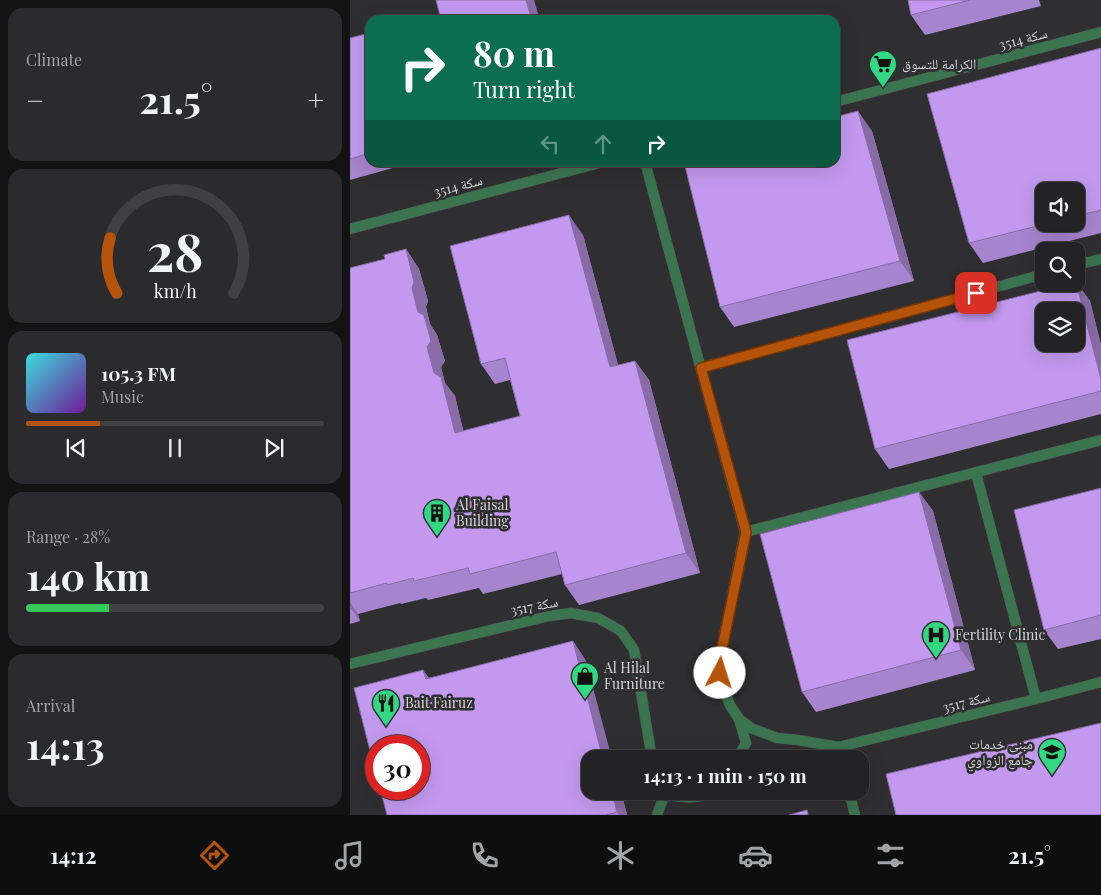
<!DOCTYPE html>
<meta charset="utf-8">
<style>
body{margin:0;font-family:"Playfair Display","Noto Naskh Arabic",serif;background:#2b2a2c;color:#f1f3f6;height:100vh;display:flex;flex-direction:column;font-size:19px;white-space:nowrap}
*{box-sizing:border-box;margin:0}
p{font-size:16px;color:#a3a4a6}
.icon{flex:none;width:28px;height:28px;fill:none;stroke:currentColor;stroke-width:2;stroke-linecap:round;stroke-linejoin:round}
.map{position:relative;flex:1;overflow:hidden}
.details{display:flex;flex-direction:column;gap:8px;padding:8px;background:#131314;width:350px}
.details>*{flex:none}
.banner{position:absolute;left:15px;top:15px;width:475px;height:152px;border-radius:15px;box-shadow:0 5px 20px #0002,0 0 0 1px #403f41;background:#0b6e4f;color:#fff;overflow:hidden}
.tools{position:absolute;left:685px;top:182px;display:grid;gap:10px}
.tools a{display:grid;place-items:center;width:50px;height:50px;border-radius:10px;background:#232224;box-shadow:0 5px 20px #0002,0 0 0 1px #403f41;font-size:25px}
.speed{position:absolute;left:15px;top:735px;display:flex;gap:10px;font-size:25px;font-weight:700;text-align:center}
.speed>*{display:grid;place-content:center;width:65px;height:65px;border-radius:50%;background:#232224;box-shadow:0 5px 20px #0002,0 0 0 1px #403f41;line-height:1}
.speed .limit{border:8px solid #d22;background:#fff;color:#111}
.pin{position:absolute;display:grid;place-items:center;width:42px;height:42px;color:#fff;margin:-21px;border-radius:10px;box-shadow:0 2px 8px #0006}
.me{position:absolute;width:55px;margin:-28px;rotate:5deg;stroke-linejoin:round;filter:drop-shadow(0 0 4px #0008)}
.turn{display:flex;align-items:center;gap:18px;height:105px;padding:0 25px;font-size:22px}
.turn .icon{width:65px;height:65px;stroke-width:2.5}
.turn b{display:block;font-size:35px;line-height:42px}
.lanes{display:flex;align-items:center;height:48px;padding:0 25px;background:#0003;justify-content:center;gap:25px;direction:ltr}
.lanes .off{opacity:.35}
.big{font-size:38px;font-weight:700;line-height:1.1}
.details .widget{flex:1;display:flex;flex-direction:column;justify-content:center;gap:8px;min-width:0;padding:0 18px;border-radius:15px;background:#2b2a2c}
.details .dial{align-items:center;gap:0}
.dial svg{height:130px;overflow:visible;fill:none;stroke:#403f41;stroke-width:7;stroke-linecap:round;text-anchor:middle}
.dial text{fill:#f1f3f6;stroke:none}
.song{display:flex;align-items:center;gap:15px}
.cover{width:60px;height:60px;border-radius:8px;background:linear-gradient(135deg,hsl(180 70% 55%),hsl(280 70% 35%))}
.played{height:5px;border-radius:2px;background:linear-gradient(90deg,#b45309 25%,#403f41 25%)}
.keys{display:flex;justify-content:space-around;direction:ltr}
.heat{display:flex;justify-content:space-between;align-items:center;font-size:28px;direction:ltr}
.charge{height:8px;border-radius:4px;background:linear-gradient(90deg,#34c759 28%,#403f41 0)}
.trip{position:absolute;left:231px;top:750px;width:288px;height:50px;border-radius:15px;background:#232224;box-shadow:0 5px 20px #0002,0 0 0 1px #403f41;font-weight:700;line-height:50px;text-align:center}
.tab-bar{display:flex;height:80px;justify-content:space-around;align-items:center;background:#0e0e0e;color:#a3a4a6}
.tab-bar .icon{width:35px;height:35px}
.tab-bar .on{color:#b45309}
.tab-bar b{font-size:22px;color:#f1f3f6}
main{display:flex;flex:1;min-height:0}
.map>svg:first-child{display:block}
.lines{fill:none;stroke-linecap:round;stroke-linejoin:round}
.street-casing{stroke:#4d4c4e;stroke-width:11}
.street{stroke:#3b7550;stroke-width:10}
.wall{fill:#a784ce;fill-rule:evenodd}
.shaded-wall{fill:#886ba7}
.building{fill:#c299ef;stroke:#886ba7;fill-rule:evenodd}
.route-casing{stroke:#753606;stroke-width:12}
.route{stroke:#b45309;stroke-width:9}
.labels{text-anchor:middle;stroke-width:5;stroke-linejoin:round;paint-order:stroke}
.street-label{font-size:14px;fill:#d4d4d6;stroke:#2f2e30}
.poi-label{font-size:14px;fill:#d4d4d6;stroke:#2f2e30;text-anchor:start}
</style>
<main>
<section class="details">
<div class="widget"><p>Climate</p>
<div class="heat"><a>−</a><b class="big">21.5°</b><a>+</a></div>
</div>
<div class="widget dial"><svg viewBox="0 0 100 80">
<path d="M14 69A42 42 0 1 1 86 69"/>
<path d="M14 69A42 42 0 0 1 10 35" stroke="#b45309"/>
<text x="50" y="56" font-size="32" font-weight="700">28</text>
<text x="50" y="72" font-size="11">km/h</text>
</svg></div>
<div class="widget">
<div class="song"><i class="cover"></i><div><b>105.3 FM</b><p>Music</p></div></div>
<div class="played"></div>
<div class="keys"><svg class="icon" aria-label="previous" viewBox="0 0 24 24"><path d="M18 5L8 12l10 7zM5 5v14"/></svg><svg class="icon" aria-label="pause" viewBox="0 0 24 24"><path d="M8 5v14M16 5v14"/></svg><svg class="icon" aria-label="next" viewBox="0 0 24 24"><path d="M6 5l10 7-10 7zM19 5v14"/></svg></div>
</div>
<div class="widget"><p>Range · 28%</p><b class="big">140 km</b><div class="charge"></div></div>
<div class="widget"><p>Arrival</p><b class="big">14:13</b></div>
</section>
<div class="map">
<svg width="751" height="815" viewBox="0 0 751 815">
<rect width="100%" height="100%" fill="#2f2e30"/>
<g class="lines">
<g class="street-casing">
<g id="street">
<path d="M485,102L751,32"/>
<path d="M295,162L395,532L369,663L371,684L380,705L389,719L396,743"/>
<path d="M0,229L253,162"/>
<path d="M726,265L751,259"/>
<path d="M351,368L694,274"/>
<path d="M626,473L686,699"/>
<path d="M395,532L751,440"/>
<path d="M0,664L199,616L221,613L248,618L271,631L284,650L302,759"/>
<path d="M389,719L401,728L427,738L448,740L488,747L686,699L751,682"/>
<path d="M387,759L396,743"/>
<path d="M314,791C326,799 349,800 361,791"/>
<path d="M499,791L505,815"/>
<path d="M307,815L315,793"/>
</g>
</g>
<use href="#street" class="street"/>
</g>
<g class="wall">
<path d="M558,0H689L691,6L575,35L561,15Z"/>
<path d="M20,33V162H64L0,180V38Z"/>
<path d="M751,48V233L633,263L619,243ZM726,191V224H694Z"/>
<path d="M522,131L564,281L384,327L370,307Z"/>
<path d="M233,235L268,365L285,361L299,380L350,573L229,605L215,585L212,574L133,594L129,588L78,600L76,598L51,604L50,603L8,614L10,621L0,624V268L35,259L56,249L69,269L78,301L76,307L80,324L87,335L95,361L91,367L95,383L105,396L113,431L170,416L160,380L145,384L131,364Z"/>
<path d="M726,282L740,301L751,345V414L539,469L525,449Z"/>
<path d="M751,488V639L708,649L694,630Z"/>
<path d="M569,492L583,511L625,670L466,712L452,692Z"/>
<path d="M223,641L236,661L240,791H271L277,815H37L73,670L79,678Z"/>
</g>
<g class="shaded-wall">
<path d="M176,0H184L190,20H182Z"/>
<path d="M508,111L522,131L564,281L550,261Z"/>
<path d="M219,215L233,235L274,387L260,367Z"/>
<path d="M56,249L69,269L78,301L76,307L80,324L87,335L95,361L91,367L95,383L105,396L119,453L105,433L84,373L62,288Z"/>
<path d="M726,282L740,301L751,345V379Z"/>
<path d="M285,361L299,380L350,573L336,553Z"/>
<path d="M569,492L583,511L625,670L611,650Z"/>
<path d="M0,602L8,614L10,621L0,607Z"/>
<path d="M223,641L236,661L262,759H253Z"/>
<path d="M73,670L87,690L76,679Z"/>
<path d="M262,791H271L277,815H269L267,812Z"/>
</g>
<g class="building">
<path d="M86,0H176L182,20H91Z"/>
<path d="M558,0H620L561,15Z"/>
<path d="M20,33V153L0,159V38Z"/>
<path d="M751,48V210L726,216V191H694V224H695L619,243L577,94Z"/>
<path d="M508,111L550,261L370,307L334,162H485V117Z"/>
<path d="M219,215L260,367L285,361L336,553L215,585L206,552L120,574L118,568L64,581L63,578L37,585V583L0,593V268L35,259L34,255L56,249L64,282L62,288L68,312L74,315L81,341L77,347L84,373L91,377L105,433L170,416L155,358L131,364L100,246Z"/>
<path d="M726,282L751,379V391L525,449L497,340L718,284H726ZM694,311H726V344H694Z"/>
<path d="M751,488V615L694,630L664,510Z"/>
<path d="M569,492L611,650L452,692L410,534Z"/>
<path d="M223,641L253,759H240V791H262L267,812L256,815H37L30,789H69V746H26V774L4,688L73,670L76,679Z"/>
<path d="M751,723V815H546L536,774Z"/>
<path d="M457,810L458,815H439Z"/>
</g>
<g class="lines">
<g class="route-casing">
<path id="route" d="M370,673L369,663L396,532L351,368L626,293"/>
</g>
<use href="#route" class="route"/>
</g>
<defs>
<g id="supermarket-pin" transform="scale(1.4375)"><path d="M0 17L-7.5 6A9.5 9.5 0 1 1 7.5 6Z" fill="#33d882" stroke="#2f2e30"/><path d="M-6-5.5h2.5l.6 2H6L4.5 2H-2.5L-4.4-4H-6ZM-1.5 3.2a1.3 1.3 0 1 0 .1 0ZM3 3.2a1.3 1.3 0 1 0 .1 0Z" fill="#111"/></g>
<g id="building-pin" transform="scale(1.4375)"><path d="M0 17L-7.5 6A9.5 9.5 0 1 1 7.5 6Z" fill="#33d882" stroke="#2f2e30"/><path d="M-4-6H4V6H1V3H-1V6H-4ZM-2.5-4.3h1.7v1.8h-1.7ZM.8-4.3h1.7v1.8H.8ZM-2.5-1h1.7V.8h-1.7ZM.8-1h1.7V.8H.8Z" fill="#111"/></g>
<g id="hospital-pin" transform="scale(1.4375)"><path d="M0 17L-7.5 6A9.5 9.5 0 1 1 7.5 6Z" fill="#33d882" stroke="#2f2e30"/><path d="M-5-5h3v3.5h4V-5h3V5h-3V1.5h-4V5h-3Z" fill="#111"/></g>
<g id="shop-pin" transform="scale(1.4375)"><path d="M0 17L-7.5 6A9.5 9.5 0 1 1 7.5 6Z" fill="#33d882" stroke="#2f2e30"/><path d="M-5-2.5h2.3a2.7 3.5 0 0 1 5.4 0H5L5.5 6h-11ZM-1.5-2.5h3a1.5 2.3 0 0 0-3 0Z" fill="#111"/></g>
<g id="restaurant-pin" transform="scale(1.4375)"><path d="M0 17L-7.5 6A9.5 9.5 0 1 1 7.5 6Z" fill="#33d882" stroke="#2f2e30"/><path d="M-5-6h1v4h1v-4h1v4h1v-4h1v5L-1.5 .5V6h-2V.5L-5-1ZM5-6V6H3V1.5H1.5Q1.5-4 5-6Z" fill="#111"/></g>
<g id="university-pin" transform="scale(1.4375)"><path d="M0 17L-7.5 6A9.5 9.5 0 1 1 7.5 6Z" fill="#33d882" stroke="#2f2e30"/><path d="M0-5L7-2L0 1L-7-2ZM-4 1L0 2.5L4 1V4Q0 6-4 4Z" fill="#111"/></g>
</defs>
<g fill-rule="evenodd">
<use href="#supermarket-pin" x="533" y="64"/>
<use href="#building-pin" x="87" y="513"/>
<use href="#hospital-pin" x="586" y="635"/>
<use href="#shop-pin" x="235" y="676"/>
<use href="#restaurant-pin" x="36" y="703"/>
<use href="#university-pin" x="702" y="752"/>
</g>
<g class="labels">
<g class="street-label">
<text transform="translate(673 39) rotate(-15)" y="5">سكة 3514</text>
<text transform="translate(108 186) rotate(-15)" y="5">سكة 3514</text>
<text transform="translate(184 606) rotate(-11)" y="5">سكة 3517</text>
<text transform="translate(616 702) rotate(-14)" y="5">سكة 3517</text>
</g>
<g class="poi-label">
<text x="552" y="69">الكرامة للتسوق</text>
<text x="106" y="510">Al Faisal<tspan x="106" dy="16">Building</tspan></text>
<text x="605" y="640">Fertility Clinic</text>
<text x="254" y="673">Al Hilal<tspan x="254" dy="16">Furniture</tspan></text>
<text x="55" y="708">Bait Fairuz</text>
<text x="683" y="749" text-anchor="end">مبنى خدمات<tspan x="683" dy="16">جامع الزواوي</tspan></text>
</g>
</g>
</svg>
<div class="tools">
<a><svg class="icon" aria-label="sound" viewBox="0 0 24 24"><path d="M4 9h4l5-4v14l-5-4H4zM17 9q2 3 0 6"/></svg></a>
<a><svg class="icon" aria-label="search" viewBox="0 0 24 24"><circle cx="10" cy="10" r="6"/><path d="M15 15l6 6"/></svg></a>
<a><svg class="icon" aria-label="layers" viewBox="0 0 24 24"><path d="M12 4l9 5-9 5-9-5zM3 14l9 5 9-5"/></svg></a>
</div>
<div class="speed"><div class="limit">30</div></div>
<div class="pin" style="left:626px;top:293px;background:#d93025"><svg class="icon" aria-label="arrive" viewBox="0 0 24 24"><path d="M6 21V4h12l-3 4 3 4H6"/></svg></div>
<svg class="me" style="left:370px;top:673px" viewBox="-20 -20 40 40"><circle r="19" fill="#fff"/><path d="M0-13L10 11 0 6-10 11z" fill="#b45309"/></svg>
<div class="trip">14:13 · 1 min · 150 m</div>
<div class="banner">
<div class="turn"><svg class="icon" aria-label="right" viewBox="0 0 24 24"><path d="M7 20v-9h11M14 6l5 5-5 5"/></svg><div><b>80 m</b>Turn right</div></div>
<div class="lanes"><svg class="icon off" aria-label="left" viewBox="0 0 24 24"><path d="M17 20v-9H6M10 6l-5 5 5 5"/></svg><svg class="icon off" aria-label="ahead" viewBox="0 0 24 24"><path d="M12 20V5M6 11l6-6 6 6"/></svg><svg class="icon" aria-label="right" viewBox="0 0 24 24"><path d="M7 20v-9h11M14 6l5 5-5 5"/></svg></div>
</div>
</div>
</main>
<nav class="tab-bar">
<b>14:12</b>
<svg class="icon on" aria-label="directions" viewBox="0 0 24 24"><path d="M12 3l9 9-9 9-9-9zM9 14v-3h6M13 9l2 2-2 2"/></svg>
<svg class="icon" aria-label="music" viewBox="0 0 24 24"><path d="M9 18V5l10-2v13"/><circle cx="6" cy="18" r="3"/><circle cx="16" cy="16" r="3"/></svg>
<svg class="icon" aria-label="phone" viewBox="0 0 24 24"><path d="M5 4h4l2 5-3 2q2 4 5 5l2-3 5 2v4C11 20 4 13 5 4z"/></svg>
<svg class="icon" aria-label="climate" viewBox="0 0 24 24"><path d="M12 3v18M4 7l16 10M4 17L20 7"/></svg>
<svg class="icon" aria-label="car" viewBox="0 0 24 24"><path d="M5 17H2v-5l4-1 3-4h7l3 4 3 1v5h-3M9 17h6M6 11h13"/><circle cx="7" cy="17" r="2"/><circle cx="17" cy="17" r="2"/></svg>
<svg class="icon" aria-label="filters" viewBox="0 0 24 24"><path d="M4 7h16M4 17h16"/><circle cx="9" cy="7" r="2"/><circle cx="15" cy="17" r="2"/></svg>
<b>21.5°</b>
</nav>
